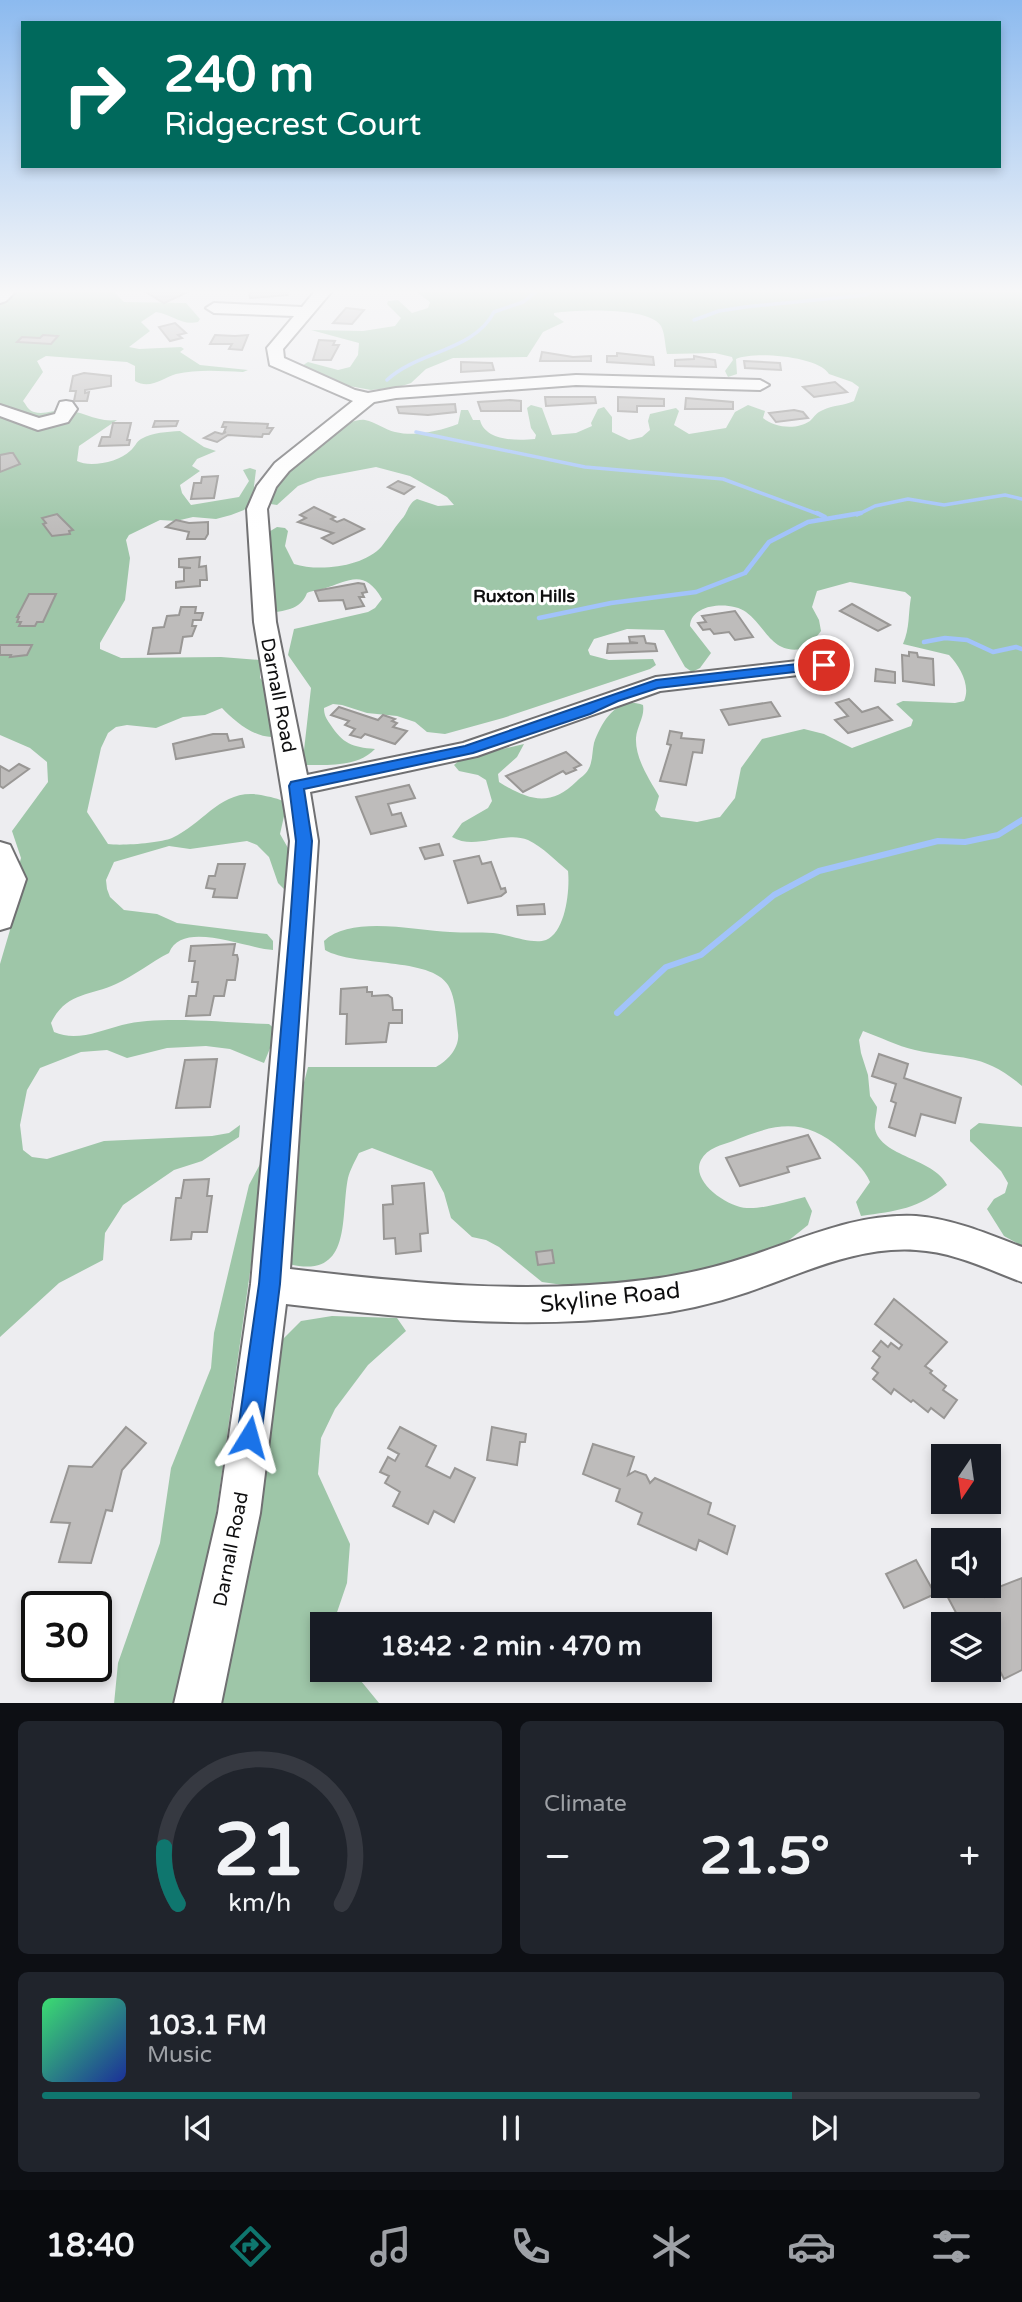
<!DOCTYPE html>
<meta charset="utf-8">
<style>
body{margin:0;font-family:"Varela Round",sans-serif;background:#20242c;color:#f1f3f6;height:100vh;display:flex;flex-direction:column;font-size:26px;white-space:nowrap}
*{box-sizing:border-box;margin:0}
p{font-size:23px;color:#9ea1a6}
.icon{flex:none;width:38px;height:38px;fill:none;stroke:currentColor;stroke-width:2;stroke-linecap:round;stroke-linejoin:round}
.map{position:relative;height:1703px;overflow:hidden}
.sheet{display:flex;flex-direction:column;gap:18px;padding:18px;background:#0d0f14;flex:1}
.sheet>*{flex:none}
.top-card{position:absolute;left:21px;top:21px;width:980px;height:147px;border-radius:0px;box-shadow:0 4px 10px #0003;background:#00695c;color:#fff;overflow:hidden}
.needle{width:46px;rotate:193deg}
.buttons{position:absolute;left:931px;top:1444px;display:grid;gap:14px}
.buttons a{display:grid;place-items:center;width:70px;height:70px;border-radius:0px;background:#171b24;box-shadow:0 4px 10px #0003;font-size:35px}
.speed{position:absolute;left:21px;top:1591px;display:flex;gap:14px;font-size:35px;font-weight:700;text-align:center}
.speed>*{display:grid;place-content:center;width:91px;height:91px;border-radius:50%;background:#171b24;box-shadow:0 4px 10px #0003;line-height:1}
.speed .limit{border:4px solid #111;border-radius:10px;background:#fff;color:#111}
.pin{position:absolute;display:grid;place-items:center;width:60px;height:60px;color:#fff;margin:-30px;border:4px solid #fff;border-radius:50%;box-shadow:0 2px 7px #0007}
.me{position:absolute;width:77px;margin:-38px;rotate:8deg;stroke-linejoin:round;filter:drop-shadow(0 0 5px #0008)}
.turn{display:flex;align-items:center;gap:24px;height:147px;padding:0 28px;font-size:32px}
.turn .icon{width:91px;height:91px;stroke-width:2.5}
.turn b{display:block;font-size:49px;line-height:60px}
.big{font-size:52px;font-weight:700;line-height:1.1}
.sheet .card{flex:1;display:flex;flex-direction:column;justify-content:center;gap:10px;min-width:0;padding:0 24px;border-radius:10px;background:#20242c}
.sheet .dial{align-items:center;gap:0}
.dial svg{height:182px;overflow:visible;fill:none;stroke:#363941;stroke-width:7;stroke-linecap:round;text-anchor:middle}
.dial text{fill:#f1f3f6;stroke:none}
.song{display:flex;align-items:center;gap:21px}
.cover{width:84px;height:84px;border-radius:10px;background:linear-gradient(135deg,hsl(140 70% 55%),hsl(230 70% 35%))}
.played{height:7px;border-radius:4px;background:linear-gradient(90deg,#0f766e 80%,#363941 80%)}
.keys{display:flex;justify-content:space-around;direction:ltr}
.heat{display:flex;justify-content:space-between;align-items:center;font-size:38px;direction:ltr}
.sheet .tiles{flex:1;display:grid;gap:18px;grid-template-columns:1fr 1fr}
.card:last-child{grid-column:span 2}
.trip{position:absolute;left:310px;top:1612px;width:402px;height:70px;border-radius:0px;background:#171b24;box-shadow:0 4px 10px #0003;font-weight:700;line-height:70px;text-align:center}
.menu{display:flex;height:112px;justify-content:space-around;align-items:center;background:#090b0e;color:#9ea1a6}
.menu .icon{width:49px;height:49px}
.menu .selected{color:#0f766e}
.menu b{font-size:32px;color:#f1f3f6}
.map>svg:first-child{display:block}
.green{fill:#9ec6a8}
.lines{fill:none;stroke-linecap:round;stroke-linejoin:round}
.stream-far2{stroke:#a2c3fa;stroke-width:3.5}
.stream-far1{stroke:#a2c3fa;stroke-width:4.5}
.stream{stroke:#a2c3fa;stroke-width:6}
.building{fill:#bebcbb;stroke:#999795;stroke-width:2}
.minor-casing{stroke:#707072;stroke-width:4}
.minor{fill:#fff;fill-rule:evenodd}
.route{fill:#1a73e8;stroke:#114b97;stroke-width:2}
.labels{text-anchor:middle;stroke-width:6;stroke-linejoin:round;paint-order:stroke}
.far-neighbourhood-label{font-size:18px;font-weight:bold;fill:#0e0e0f;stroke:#fff}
.street-label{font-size:19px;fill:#0e0e0f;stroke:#fff}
.near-street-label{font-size:23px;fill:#0e0e0f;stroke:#fff}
</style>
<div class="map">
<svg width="1022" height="1704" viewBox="0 0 1022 1704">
<rect width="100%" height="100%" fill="#ededf0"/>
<g class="green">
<path d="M0,291H113L124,302L186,303L200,319L198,322C181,326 172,314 156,312L141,322L150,331L129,347L139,349L181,347L184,349L180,352L200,365L248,370L243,372C221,371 198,369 176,374C163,378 150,390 135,381V366L127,362L46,356L37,361L43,372L23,401C27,406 28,410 34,412C44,415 53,410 62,410C82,410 97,423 117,420L79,446L77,461C90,468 119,462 130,451C135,447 136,442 141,439C153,432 167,432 180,431L204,447L216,451L197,459L192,466L200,471L180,485L182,493L191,505L239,497L249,481L243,470L250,468L256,470L254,486L257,498L244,510L231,515L216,519L193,517L176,521L160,520L129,535L126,540L130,558L125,600L100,643V649L121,658L221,657L260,660V678L268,688L273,737C255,738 234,721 222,708L205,715L183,717L156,728L127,725L116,727L108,733L101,748L87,812L108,844C122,846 160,843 172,838C205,823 221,788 261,795C270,797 278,798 287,803L280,834L288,848L287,892L278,883L269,857L257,845L247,841L190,849L169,846L114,862L106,880L107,889L110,897L124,910L157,914L177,923L267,934L273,941V950C247,949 182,919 169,953C151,962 134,976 116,984C90,996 66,992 51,1023L54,1032C76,1042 100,1031 122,1025C162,1015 227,1023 269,1024L277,1031L264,1063L230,1049L206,1046L167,1048L127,1058L107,1050L81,1052L40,1068L27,1090L20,1125L23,1150L32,1157L47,1159L104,1141L212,1136L229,1133L240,1125L239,1137L202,1161L174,1170L123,1205L105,1233L103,1260L59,1283L0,1337V964L10,930L9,903L21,858L12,831L48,782L47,762L30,748L0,735Z"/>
<path d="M415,291H1022V1086C983,1052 961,1060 915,1050C897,1046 880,1037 863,1031L859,1040L861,1053L868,1075L870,1096L877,1107C877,1113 874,1123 875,1129C881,1157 934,1158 947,1185C919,1209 896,1211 861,1216L856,1202L870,1182C864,1168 853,1160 842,1150C805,1117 776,1123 733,1141C722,1145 707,1148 701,1160C690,1182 728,1207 747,1208C765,1209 788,1201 805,1197L812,1211L808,1225L788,1241L666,1287L591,1289L542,1282L499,1247L486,1240L472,1237L451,1218L444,1193L432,1171L372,1148L359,1153C355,1161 350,1170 348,1178C340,1217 353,1280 289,1264L295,1117L308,1067H436C448,1061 460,1047 458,1033C456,1019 456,998 448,985C431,957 354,967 325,950L324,941C350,915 415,930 450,932C464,933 479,932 493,933C508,934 532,945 546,940C566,932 570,889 568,871C556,861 543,847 528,840C505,830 475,851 452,837L462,823L488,808L492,801L486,780L478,775L459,771L454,765L461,759L524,744L517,757L498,774L499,782C528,800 550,808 577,781C580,778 586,774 588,770C593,762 592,751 594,743C602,721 617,696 643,705C645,717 637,726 636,738C635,758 649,779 659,796L655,810L661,817L697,822L720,817L735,798L741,768L762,739L804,729L824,734L852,748L911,726L913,720L896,704L903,701L955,703L964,701C971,686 960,666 949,655L903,644C910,628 908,614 911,597L905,592L850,582L817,591L812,607L819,620L821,631L809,647C772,659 767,627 746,612C731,601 691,603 690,626L711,653L700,668L692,672L685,667L664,630L627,629L594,639L588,650L590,655L609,660L653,659L656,665L650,669L503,718L445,734L427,732L415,722L397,716L367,713L342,705L333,704L324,708C324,715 326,718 330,724C343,744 352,747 375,749C358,767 329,765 306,765L303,759L311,688L288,655L294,629L303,627L368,612L375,608L382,599C364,568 349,581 323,589C317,591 313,590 307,593C300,611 284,610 267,614L266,599L273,569L267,533L277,527L285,528L288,531L285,546L294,564C319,572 364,567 382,546C389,537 394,528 401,520C408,513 408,503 417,499L438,506L454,505L447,497L410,476L376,467L318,478L298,486L277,505L264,503C279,481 337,416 365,420C376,422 385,430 395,432C416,437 439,431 458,424L461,410H468L473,420H480C485,441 517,441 535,439L536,435L531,428L527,408L531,405L542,408L552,435L576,433L592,426L591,423L598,409L604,407L612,417V432L629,440L642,437L650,430L648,421L650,414L676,408L679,411L674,425L689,434L726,428L735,412L748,405L765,411L763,418C775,428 797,430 810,421C814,417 817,412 823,410C832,405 844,406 854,401L859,387L852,382L829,374C818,356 754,351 736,359L737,374L728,377L725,371L733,360L732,357L715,353L667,354C665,346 665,333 661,326C649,306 575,310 554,313V315L564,322L543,332L527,357L453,358L426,369L411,383L399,387L371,390L338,384L300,367L308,362L338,370L350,367L358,355L359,343L311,330L363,331L395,326L401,318L387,304L388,301L398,300L412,313L428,308L430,302Z"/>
<path d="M979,1123L1022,1127V1246L1004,1236L987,1209L994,1199L1005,1193L1008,1183L1001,1171L970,1141V1130Z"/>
<path d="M267,1151L203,1607L176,1703L114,1704L118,1663L160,1543L171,1468L211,1368L214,1333L249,1185Z"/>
<path d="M332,1316L397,1318L406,1331L368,1365L335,1409L321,1438L318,1474L350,1544L347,1583L333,1624H322V1670H352L379,1703L216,1704L278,1344L301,1321Z"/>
</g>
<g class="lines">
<g class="stream-far2">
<path d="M694,320L719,311L745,307L866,295L871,291"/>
<path d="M387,380C418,351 474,351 494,312L523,302L537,291"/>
<path d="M416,432L585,467L723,479L821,515"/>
<path d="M857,515L875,506L908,499L944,505L1005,495L1022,499"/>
</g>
<g class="stream-far1">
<path d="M817,513L825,517"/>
<path d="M539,618L611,603L696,592L745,573L769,542L808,522L861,513"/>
<path d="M924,642L945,638L967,640L993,652L1016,647L1022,649"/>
</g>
<path class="stream" d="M617,1013L666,967L701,955L774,895L819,871L938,841L965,842L998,835L1022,820"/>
</g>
<g class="building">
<path d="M144,291H187L188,292L164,303Z"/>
<path d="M249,291H287L288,295L250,298Z"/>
<path d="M346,308L364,310L352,324L333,323Z"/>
<path d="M175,323L186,333L178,335L182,338L170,341L159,327Z"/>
<path d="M43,335L58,336L51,344L17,342L22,337L40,338Z"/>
<path d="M215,335L235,336L248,335L242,350L229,349L232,344H210Z"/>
<path d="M319,340L335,341L333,345H339L331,360H313Z"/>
<path d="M542,352L573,357L591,356V361H540Z"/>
<path d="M617,353L653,357L654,365L607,362V356H617Z"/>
<path d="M694,356L715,360L716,367L675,366V360L694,359Z"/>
<path d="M744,361L780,363L781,370L745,368Z"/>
<path d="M461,362L492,363L494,370L461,372Z"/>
<path d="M84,373L111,376V386L85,390V393L89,392L87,401H74L76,391H70L73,376Z"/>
<path d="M835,382L847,392L814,397L803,387Z"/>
<path d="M545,397H595L596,403L546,406Z"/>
<path d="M618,397L664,399V406H637V412L618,411Z"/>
<path d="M686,398L733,402V409H685Z"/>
<path d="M510,400L521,401V411H481L478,402Z"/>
<path d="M455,404L456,412L428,415L399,413L397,407Z"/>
<path d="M794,410L803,412L808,418L776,422L769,413Z"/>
<path d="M155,421H178L176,426L153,427Z"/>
<path d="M224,422L268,424L267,428H273L269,434H263L262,437L228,435L217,442L204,438L215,432L222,434L226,432H224L226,427H222Z"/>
<path d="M113,423H131L127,440H130L129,445L99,446L102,437H110Z"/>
<path d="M10,453H13L20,464L0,472V455Z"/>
<path d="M218,476L214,498L191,499L194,483H201L202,477Z"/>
<path d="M398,481L414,487L404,494L388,487Z"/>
<path d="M314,507L335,517L331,519L337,522L344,519L364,529L333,544L322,538L333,533L298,522L306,518L300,515Z"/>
<path d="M57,514L73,530L69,531L70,534L52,536L43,524L46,523L42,518Z"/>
<path d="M176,520L189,523L208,522V534L205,539H187L189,532L166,527Z"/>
<path d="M200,557L199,567L206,566L207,580H200V586L176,588V582L184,581V568H191L179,567V559Z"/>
<path d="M358,583L364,584L367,592L362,593L364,597H359L364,606L346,609L343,600L319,601L315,591Z"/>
<path d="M29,594H56L43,622H37L35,626H19L21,622H17L19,617H17Z"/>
<path d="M852,604L890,625L878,631L840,611Z"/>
<path d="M181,607H196L195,613H203L201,620H193L192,626H196L192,636L183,637L180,653L148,654L153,628L164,627L167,616L179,615Z"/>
<path d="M735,611L753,637L735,640L729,632L714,634L710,629L703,630L698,623L706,622L702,616Z"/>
<path d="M644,636L646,643L655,644L657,651L607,653L608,644L638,643L630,642L629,637Z"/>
<path d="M0,645H32L27,655L10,657L11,655H0Z"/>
<path d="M909,652L917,653L918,657L933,659L934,685L903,681L902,655L909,656Z"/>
<path d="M876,669L895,672V683L875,681Z"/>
<path d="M849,699L862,712L878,707L892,720L848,733L835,720L848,716L836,703Z"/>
<path d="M771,702L780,716L729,725L721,710Z"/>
<path d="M339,707L378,720L383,715L395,719L392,721L397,723L393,727L407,731L395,744L365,734L361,738L350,735L355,729L345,725L349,721L331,715Z"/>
<path d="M670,731L682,733L681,738L704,740L702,753L693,752L686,785L660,781L671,745L667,744Z"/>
<path d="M213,734H227L229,741L242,739L244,747L176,759L173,744Z"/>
<path d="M566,752L581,765L574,768L576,770L566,774L563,771L523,792L506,776Z"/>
<path d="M19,764L29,769L3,788L0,786V766L9,771Z"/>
<path d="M409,785L415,798L388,804L392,815L401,813L406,826L371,834L356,797Z"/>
<path d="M439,844L443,855L425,859L420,848Z"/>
<path d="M479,856L482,864L491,862L501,889L505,888L506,892L501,896L468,903L454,861Z"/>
<path d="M218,864H245L237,898L213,897L215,889L206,888L209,876H215Z"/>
<path d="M544,904L545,914L518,915L517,906Z"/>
<path d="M235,944L233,955H237L238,959L235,980H227L224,996H214L210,1015L186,1016L189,996H196L198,982H192L195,961H189L191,946Z"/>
<path d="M367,987V992H372V996L388,995L392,998L393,1010H402V1023H389L386,1042L346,1044L347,1014H340L341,989Z"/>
<path d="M879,1054L908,1064L904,1078L961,1098L955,1123L921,1114L915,1136L889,1127L896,1103L891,1101L896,1084L872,1076Z"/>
<path d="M217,1059L210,1107L176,1108L185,1060Z"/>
<path d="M808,1135L820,1158L787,1167L789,1172L740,1186L726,1158Z"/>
<path d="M209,1179L207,1196H212L207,1232H192L191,1239L171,1240L176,1198H181L184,1180Z"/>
<path d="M424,1183L428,1233L420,1234L421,1251L396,1254L395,1238L384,1239L383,1205L393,1204L392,1186Z"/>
<path d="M552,1250L554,1263L538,1265L536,1252Z"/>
<path d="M894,1299L947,1342L925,1366L932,1371L930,1373L946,1386L943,1390L957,1400L944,1418L931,1408L928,1412L913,1400L911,1402L894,1389L891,1394L873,1379L878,1373L872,1368L880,1357L873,1351L881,1341L888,1347L891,1343L899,1349L902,1345L875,1324Z"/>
<path d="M126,1427L146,1443L122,1470L112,1511L106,1510L91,1563L59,1562L70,1523L51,1522L69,1466L92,1467Z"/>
<path d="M400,1427L436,1446L426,1466L450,1478L455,1468L475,1478L454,1522L434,1511L428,1524L393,1506L400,1492L385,1483L389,1476L380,1472L388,1457L395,1461L399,1454L388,1448Z"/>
<path d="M492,1427L526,1434L525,1442H520L517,1465L487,1460Z"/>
<path d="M593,1444L634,1457L628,1475L635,1471L646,1475L650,1483L655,1478L711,1503L708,1514L735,1526L727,1554L699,1540L696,1550L638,1524L642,1513L616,1501L620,1489L583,1474Z"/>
<path d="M916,1560L935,1594L904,1608L886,1574Z"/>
<path d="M1022,1578V1670L1004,1679L989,1650V1624H962L944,1590L954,1586H979L985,1597L993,1594L991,1590Z"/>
</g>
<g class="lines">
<g class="minor-casing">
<g id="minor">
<path d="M0,291H16L6,301L0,303Z"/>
<path d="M315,291H332L283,349L284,358L355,390L368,393L396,388L576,375L760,380L769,385L760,390L576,385L396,398L374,402L289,471L276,487L267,509L276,622L307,775L463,743L656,677L824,658L832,660L836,665L832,670L824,672L660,691L477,756L310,792L318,841L290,1269C408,1283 525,1295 644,1280C679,1276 714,1268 747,1257C802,1239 856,1213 916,1216C953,1219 988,1234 1022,1247V1282C987,1269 954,1252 916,1250C857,1246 803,1273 748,1292C713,1304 677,1312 640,1316C521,1330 404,1318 286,1304L260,1513L221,1704H174L218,1513L251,1284L290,841L254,622L247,509L257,486L275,463L353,401L270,365L267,348L294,316L214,313L206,308L214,303L302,307Z"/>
<path d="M66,401L72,402L77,409L68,422L38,430L0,416V405L39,418L55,414L60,402Z"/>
<path d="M0,842L10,845L26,879L10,927L0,930Z"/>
</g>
</g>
<use href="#minor" class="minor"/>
</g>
<linearGradient id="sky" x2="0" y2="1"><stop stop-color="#8cbaef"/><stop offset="0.55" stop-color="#f7f7f8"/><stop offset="1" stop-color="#f7f7f8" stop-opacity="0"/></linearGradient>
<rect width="1022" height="530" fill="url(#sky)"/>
<path class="route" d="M824,661L831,665L829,668L658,688L618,701L590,714L473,753L304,789L312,841L280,1284L261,1437L257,1445L249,1448L241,1445L237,1437L259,1284L290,925L296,841L289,786L291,782L465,746L656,680Z"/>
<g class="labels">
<g class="far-neighbourhood-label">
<text x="524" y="602">Ruxton Hills</text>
</g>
<g class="street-label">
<text transform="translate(279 695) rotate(79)" y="7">Darnall Road</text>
<text transform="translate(230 1549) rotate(-79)" y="7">Darnall Road</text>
</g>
<g class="near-street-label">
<text transform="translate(610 1297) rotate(-6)" y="8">Skyline Road</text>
</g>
</g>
</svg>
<div class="buttons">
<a><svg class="needle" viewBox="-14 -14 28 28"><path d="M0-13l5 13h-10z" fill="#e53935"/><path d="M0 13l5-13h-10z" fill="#9ea1a6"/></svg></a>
<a><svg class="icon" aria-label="sound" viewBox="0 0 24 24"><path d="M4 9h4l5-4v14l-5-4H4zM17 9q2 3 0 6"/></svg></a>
<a><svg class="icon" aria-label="layers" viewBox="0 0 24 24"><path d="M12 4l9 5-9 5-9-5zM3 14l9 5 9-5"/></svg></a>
</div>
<div class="speed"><div class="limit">30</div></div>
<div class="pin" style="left:824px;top:665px;background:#d93025"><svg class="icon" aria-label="arrive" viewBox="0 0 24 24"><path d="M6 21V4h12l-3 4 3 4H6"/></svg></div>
<svg class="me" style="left:249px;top:1437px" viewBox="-20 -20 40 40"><path d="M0-17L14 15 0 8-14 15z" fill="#1a73e8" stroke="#fff" stroke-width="4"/></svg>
<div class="trip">18:42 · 2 min · 470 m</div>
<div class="top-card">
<div class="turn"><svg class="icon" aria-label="right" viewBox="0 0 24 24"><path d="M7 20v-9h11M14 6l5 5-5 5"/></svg><div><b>240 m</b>Ridgecrest Court</div></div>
</div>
</div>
<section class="sheet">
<div class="tiles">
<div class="card dial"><svg viewBox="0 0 100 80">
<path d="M14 69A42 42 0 1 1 86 69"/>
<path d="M14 69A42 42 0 0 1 8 44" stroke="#0f766e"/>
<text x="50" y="56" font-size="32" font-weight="700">21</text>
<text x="50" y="72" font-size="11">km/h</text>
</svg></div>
<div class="card"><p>Climate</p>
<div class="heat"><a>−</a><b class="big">21.5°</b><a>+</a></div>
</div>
<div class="card">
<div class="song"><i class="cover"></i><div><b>103.1 FM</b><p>Music</p></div></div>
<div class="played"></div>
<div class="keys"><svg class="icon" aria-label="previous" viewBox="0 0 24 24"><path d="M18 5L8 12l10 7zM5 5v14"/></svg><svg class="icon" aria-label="pause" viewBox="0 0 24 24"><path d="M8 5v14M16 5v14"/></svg><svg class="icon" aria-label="next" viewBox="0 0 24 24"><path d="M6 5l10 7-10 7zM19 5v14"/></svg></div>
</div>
</div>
</section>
<nav class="menu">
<b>18:40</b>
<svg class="icon selected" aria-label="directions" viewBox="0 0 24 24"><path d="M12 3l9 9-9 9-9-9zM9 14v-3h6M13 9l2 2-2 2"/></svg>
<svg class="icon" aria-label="music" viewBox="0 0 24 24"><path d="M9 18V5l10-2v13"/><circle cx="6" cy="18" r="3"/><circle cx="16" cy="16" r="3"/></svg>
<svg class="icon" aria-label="phone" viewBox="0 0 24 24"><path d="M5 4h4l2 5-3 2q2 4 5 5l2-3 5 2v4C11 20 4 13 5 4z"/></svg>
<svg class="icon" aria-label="climate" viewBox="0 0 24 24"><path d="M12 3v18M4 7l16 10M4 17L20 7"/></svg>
<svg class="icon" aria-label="car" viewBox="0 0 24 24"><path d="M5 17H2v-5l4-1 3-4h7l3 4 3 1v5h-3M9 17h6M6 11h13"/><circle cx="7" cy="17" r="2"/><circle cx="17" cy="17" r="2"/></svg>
<svg class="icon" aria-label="filters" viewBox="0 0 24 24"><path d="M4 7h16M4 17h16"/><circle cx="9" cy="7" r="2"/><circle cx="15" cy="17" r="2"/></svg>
</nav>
